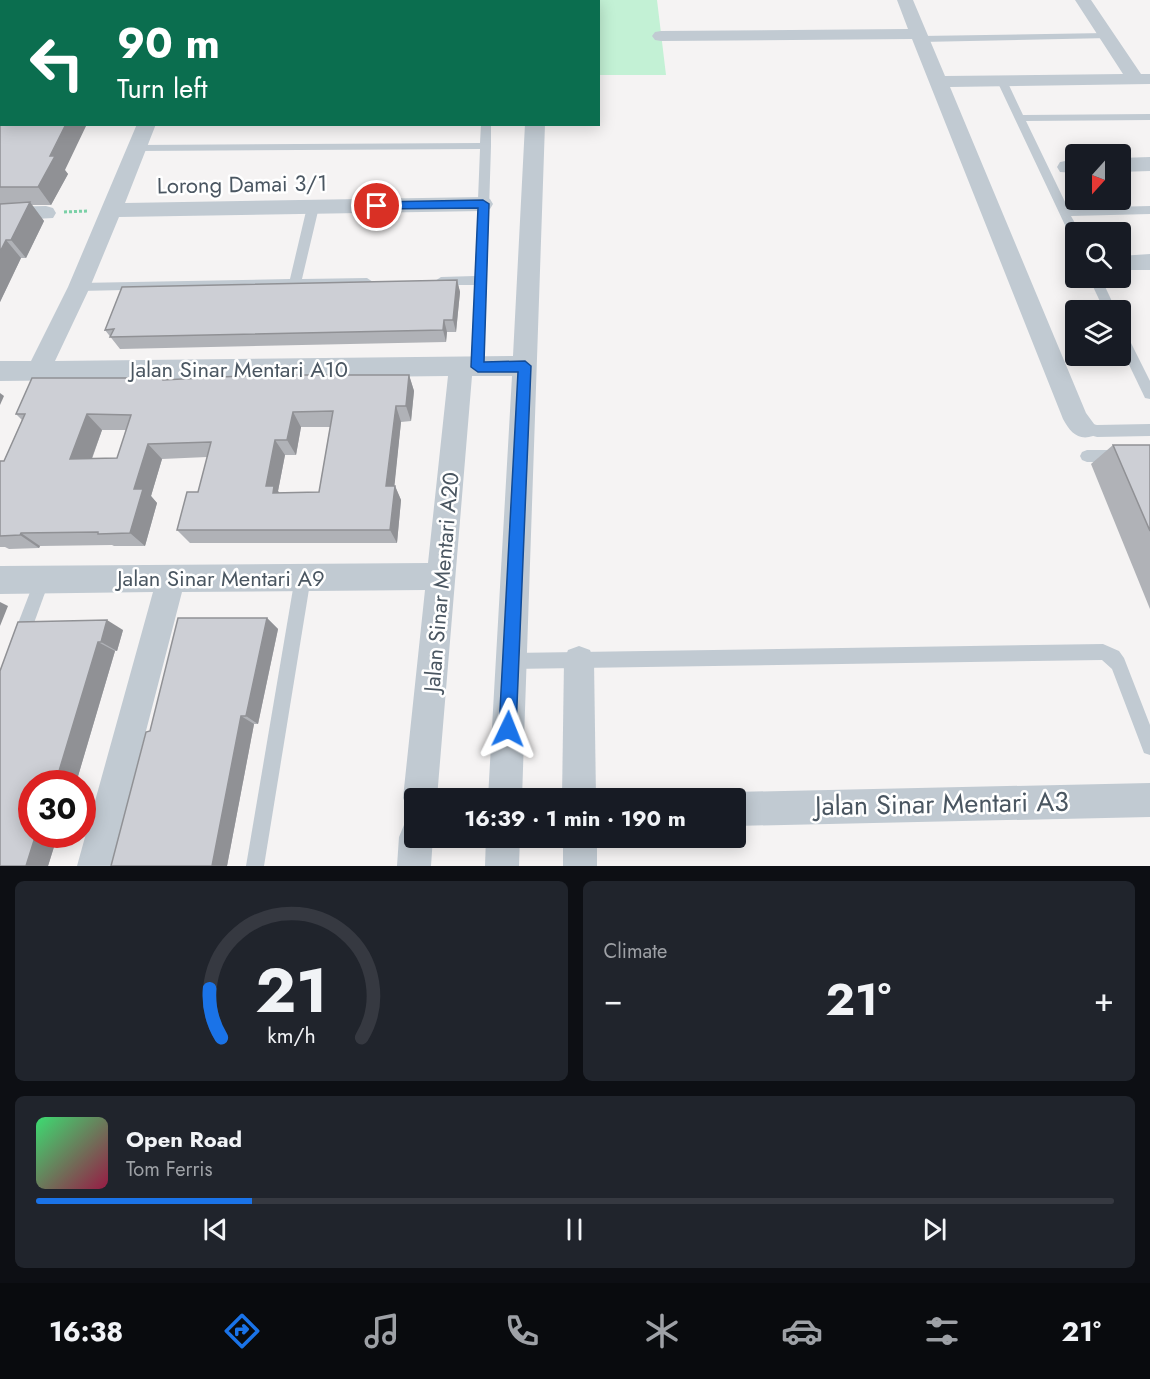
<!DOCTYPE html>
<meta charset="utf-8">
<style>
body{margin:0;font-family:Jost,sans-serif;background:#20242c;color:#f1f3f6;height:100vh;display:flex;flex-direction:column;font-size:22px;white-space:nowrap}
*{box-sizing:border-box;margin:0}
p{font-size:20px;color:#9ea1a6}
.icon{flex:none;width:33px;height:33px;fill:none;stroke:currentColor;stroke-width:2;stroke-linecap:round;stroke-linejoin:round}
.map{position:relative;height:866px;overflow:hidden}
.sheet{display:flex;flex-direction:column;gap:15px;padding:15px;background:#0d0f14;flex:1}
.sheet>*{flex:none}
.top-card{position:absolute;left:0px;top:0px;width:600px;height:126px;box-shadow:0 3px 15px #0003;background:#0b6e4f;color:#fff;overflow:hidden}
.needle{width:39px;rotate:201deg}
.tools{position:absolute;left:1065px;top:144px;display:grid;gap:12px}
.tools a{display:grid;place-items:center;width:66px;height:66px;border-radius:6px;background:#171b24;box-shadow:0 3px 15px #0003;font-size:30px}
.speed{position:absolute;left:18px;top:770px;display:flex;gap:12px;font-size:30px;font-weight:700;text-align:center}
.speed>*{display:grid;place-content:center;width:78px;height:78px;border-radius:50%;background:#171b24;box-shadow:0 3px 15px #0003;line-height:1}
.speed .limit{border:9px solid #d22;background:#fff;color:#111}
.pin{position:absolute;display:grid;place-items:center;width:51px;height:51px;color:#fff;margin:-26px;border:3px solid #fff;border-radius:50%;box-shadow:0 2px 6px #0007}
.me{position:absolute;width:66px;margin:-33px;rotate:2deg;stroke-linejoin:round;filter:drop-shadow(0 0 4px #0008)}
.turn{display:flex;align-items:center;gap:21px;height:126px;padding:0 18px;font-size:27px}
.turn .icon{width:78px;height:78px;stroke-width:2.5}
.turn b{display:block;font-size:42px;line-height:51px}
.big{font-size:45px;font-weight:700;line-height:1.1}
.sheet .tile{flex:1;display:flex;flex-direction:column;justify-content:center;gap:9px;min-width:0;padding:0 21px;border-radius:9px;background:#20242c}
.sheet .dial{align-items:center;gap:0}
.dial svg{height:156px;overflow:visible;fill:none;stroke:#363941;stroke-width:7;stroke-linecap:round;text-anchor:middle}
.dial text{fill:#f1f3f6;stroke:none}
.song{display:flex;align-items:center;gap:18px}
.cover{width:72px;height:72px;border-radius:9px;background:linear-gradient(135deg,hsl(140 70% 55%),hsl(340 70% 35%))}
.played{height:6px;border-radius:3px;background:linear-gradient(90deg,#1a73e8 20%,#363941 20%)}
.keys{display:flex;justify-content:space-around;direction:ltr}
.heat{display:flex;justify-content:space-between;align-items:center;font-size:33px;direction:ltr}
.sheet .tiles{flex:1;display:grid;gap:15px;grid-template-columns:1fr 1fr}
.tile:last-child{grid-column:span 2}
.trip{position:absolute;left:404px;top:788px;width:342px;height:60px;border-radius:6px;background:#171b24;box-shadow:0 3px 15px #0003;font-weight:700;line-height:60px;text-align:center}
.menu{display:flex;height:96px;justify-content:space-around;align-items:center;background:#090b0e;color:#9ea1a6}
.menu .icon{width:42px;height:42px}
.menu .selected{color:#1a73e8}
.menu b{font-size:27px;color:#f1f3f6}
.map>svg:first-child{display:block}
.green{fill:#c3f1d5}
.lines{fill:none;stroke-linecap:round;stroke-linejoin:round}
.path{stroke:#7ad0a6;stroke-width:3;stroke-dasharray:3 2;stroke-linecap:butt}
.lane{fill:#c1cad2;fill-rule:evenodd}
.street{fill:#c1cad2;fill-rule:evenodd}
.wall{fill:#b0b2b7;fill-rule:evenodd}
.shaded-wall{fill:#909195}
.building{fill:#cdcfd5;stroke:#909195;stroke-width:1.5;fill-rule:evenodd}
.route{fill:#1a73e8;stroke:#114b97;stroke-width:1.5}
.labels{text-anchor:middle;stroke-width:5;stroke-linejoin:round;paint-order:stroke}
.street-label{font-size:22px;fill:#4a5661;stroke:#fff}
.near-street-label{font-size:27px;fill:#4a5661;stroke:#fff}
</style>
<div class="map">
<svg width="1150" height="866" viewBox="0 0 1150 866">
<rect width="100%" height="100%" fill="#f5f3f3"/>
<path class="green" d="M582,0H657L666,75H599L598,2Z"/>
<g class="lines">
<path class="path" d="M64,212L87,211"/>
<g class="lane">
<rect x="568" y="0" width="8" height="2"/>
<path d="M1106,33L1109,34V38L921,42L916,39L921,36Z"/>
<path d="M1002,78L1007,81L1023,115L1150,114V120L1026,121L1068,208L1150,206V214L1071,216L1080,232H1076V241L1072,240L997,81Z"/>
<path d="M481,124H491V146L484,367L478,372L472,367L475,285H441L435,281L441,277L475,276L480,149L138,151L133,148L138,145L480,143Z"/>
<path d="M313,203L319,207L302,279L367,278L373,282L371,285L79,291L73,287L79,283L290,279L307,207Z"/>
<path d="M1089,278H1101L1116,310H1104Z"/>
<path d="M1120,327L1124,329L1150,381V399L1145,398L1120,346Z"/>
<path d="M1084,422L1097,425L1150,424V436L1097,437L1079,432L1077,428L1079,424Z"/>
<path d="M1087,450H1150V462H1087L1082,460L1080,456L1082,452Z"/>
<path d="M303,570L308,572L311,577L264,866H246L295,577L298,572Z"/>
<path d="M42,572L47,574L50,579L26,645L20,647L14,645L12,639L37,574Z"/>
<path d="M1103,644L1119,651L1124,658L1150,725V755L1144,753L1112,669L1102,660L511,669L505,667L503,661L505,655L511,653Z"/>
</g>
<g class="street">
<path d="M33,0H49L32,2Z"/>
<rect x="180" y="0" width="16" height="2"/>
<rect x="333" y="0" width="16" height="2"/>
<rect x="487" y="0" width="16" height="2"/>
<rect x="533" y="0" width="16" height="2"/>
<path d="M897,0H913L945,76L1123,74L1075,0H1091L1141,74H1150V84L950,87L1086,413L1097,428L1093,436C1078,441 1070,432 1063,419L912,39L661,41L655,40L652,36L655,32L661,31L908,29Z"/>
<path d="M0,55H2L0,67Z"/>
<rect x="0" y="83" width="2" height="12"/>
<path d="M137,124H156L125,203L483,197L490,199L493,204L490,209L483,211L119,217L90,287L55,361L513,356L525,124H545L522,798H488L512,376H472L437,798H414V812L408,810L403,798L425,590L182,592L111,866H77L153,592L0,594V566L428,563L448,376L0,381V361H31L68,287Z"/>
<path d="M1150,157V171L1120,172V158Z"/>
<path d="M1076,159V173L1060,172L1057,167L1060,162Z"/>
<path d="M46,206L53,208L56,213L53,218L0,221V207Z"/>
<path d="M1150,254V270H1120V256Z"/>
<path d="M579,646L590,650L594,661L596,798H562L564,661L568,650Z"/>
<path d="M1150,783V817L735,826V798H723L735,792Z"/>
<path d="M414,821V837H433L431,866H397L399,837L404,825Z"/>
<path d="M486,837H520L519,866H485Z"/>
<rect x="563" y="837" width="34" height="29"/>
</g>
</g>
<g class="wall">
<path d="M0,93L68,174L51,205H32L44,221L26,258H21L0,302Z"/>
<path d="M457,280L460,292L456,332H447L446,342L120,349L105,330Z"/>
<path d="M409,375L414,391L411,421L401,422L394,486H395L401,500L397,543H190L177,530L198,492L207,457L162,459L151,496L157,503L145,546H114L112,545L40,546L39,548L9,549L5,547H0V461H4L22,420L16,414L163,378L165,380ZM301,427H330L319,492L279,493L278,491L285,455H296ZM102,430H126L117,458L92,459Z"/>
<path d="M1113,445H1150V609L1091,464Z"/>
<path d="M267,618L278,629L258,724H254L227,866H111L150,731Z"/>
<path d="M123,630L117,651H115L76,783H32V834H58L48,866H0V671Z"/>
</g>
<g class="shaded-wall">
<path d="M66,124H87L65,170L68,174L51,205L38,187L50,156Z"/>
<path d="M30,202L44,221L26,258L11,240Z"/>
<path d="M6,240L21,258L0,302V252Z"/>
<path d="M457,280L460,292L456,332L453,320Z"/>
<path d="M444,320L447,332L446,342L443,330Z"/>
<path d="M409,375L414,391L411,421L406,406Z"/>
<path d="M0,393L4,396L0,405Z"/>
<path d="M396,406L401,422L393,500L386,486Z"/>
<path d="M293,412L301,427L296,455L287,440Z"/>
<path d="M87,414L102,430L86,474L70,459Z"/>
<path d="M275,440L285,455L278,491L284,500L283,507L266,486Z"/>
<path d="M148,444L162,459L151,496L157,503L145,546L130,533L134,489Z"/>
<path d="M395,486L401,500L397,543L390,530Z"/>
<path d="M21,533L40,546L39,548L20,535Z"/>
<path d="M0,602L8,606L0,626Z"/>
<path d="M267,618L278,629L258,724L246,716Z"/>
<path d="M107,620L123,630L117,651L101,642Z"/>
<path d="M98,642L115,651L76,783H66L56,781Z"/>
<path d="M241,716L254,724L227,866H212Z"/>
<path d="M36,834H58L48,866H26Z"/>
</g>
<g class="building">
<path d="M0,93H2V124H66L50,156H55L38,187H0Z"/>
<path d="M30,202L11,240H6L0,252V204Z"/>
<path d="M457,280L453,320H444L443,330L110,337L114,329L105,330L122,287Z"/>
<path d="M259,375H409L406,406H396L386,486H395L390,530H177L187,492H198L211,442L148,444L134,489H143L130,533L98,534V532L21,533L20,535L0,536V461H4L25,414H16L32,378H163V380ZM333,411L319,492L273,493L274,486H266L275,440H287L293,412ZM87,414L131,415L117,458L70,459Z"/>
<path d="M1113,445H1150V531Z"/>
<path d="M178,618H267L246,716H241L212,866H111L146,732L150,731Z"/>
<path d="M107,620L101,642H98L56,781H53L52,783H32V834H36L26,866H0V671L18,622Z"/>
</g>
<path class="route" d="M483,200L489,204L484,362L525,361L531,366L516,729L514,735L508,738L502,735L499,729L518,372H478L471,367L478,208L377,209L371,206L377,202Z"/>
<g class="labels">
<g class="street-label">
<text transform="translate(242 184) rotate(-1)" y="8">Lorong Damai 3/1</text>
<text x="239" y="377">Jalan Sinar Mentari A10</text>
<text x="221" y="586">Jalan Sinar Mentari A9</text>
<text transform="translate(441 582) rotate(-85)" y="8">Jalan Sinar Mentari A20</text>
</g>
<g class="near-street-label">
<text transform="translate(942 804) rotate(-1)" y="9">Jalan Sinar Mentari A3</text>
</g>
</g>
</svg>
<div class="tools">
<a><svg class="needle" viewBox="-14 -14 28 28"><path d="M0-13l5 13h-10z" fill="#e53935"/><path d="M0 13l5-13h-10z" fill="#9ea1a6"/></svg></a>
<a><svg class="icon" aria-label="search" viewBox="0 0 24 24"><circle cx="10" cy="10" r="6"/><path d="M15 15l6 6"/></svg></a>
<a><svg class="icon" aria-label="layers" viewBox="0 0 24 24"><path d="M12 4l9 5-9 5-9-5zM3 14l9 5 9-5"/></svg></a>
</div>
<div class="speed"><div class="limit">30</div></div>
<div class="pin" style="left:377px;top:206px;background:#d93025"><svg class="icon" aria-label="arrive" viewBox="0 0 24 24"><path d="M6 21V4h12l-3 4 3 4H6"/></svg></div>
<svg class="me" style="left:508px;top:729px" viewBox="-20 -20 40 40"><path d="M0-17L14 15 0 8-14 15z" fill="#1a73e8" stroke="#fff" stroke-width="4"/></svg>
<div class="trip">16:39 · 1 min · 190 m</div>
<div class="top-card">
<div class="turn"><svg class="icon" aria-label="left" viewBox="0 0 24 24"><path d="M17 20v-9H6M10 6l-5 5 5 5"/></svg><div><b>90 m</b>Turn left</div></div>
</div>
</div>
<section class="sheet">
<div class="tiles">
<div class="tile dial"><svg viewBox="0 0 100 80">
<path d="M14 69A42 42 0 1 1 86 69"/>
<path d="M14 69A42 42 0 0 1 8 44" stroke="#1a73e8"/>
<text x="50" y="56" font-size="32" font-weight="700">21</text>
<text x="50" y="72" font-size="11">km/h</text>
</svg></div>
<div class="tile"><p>Climate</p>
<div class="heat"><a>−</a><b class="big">21°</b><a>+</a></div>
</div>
<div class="tile">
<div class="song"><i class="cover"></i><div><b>Open Road</b><p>Tom Ferris</p></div></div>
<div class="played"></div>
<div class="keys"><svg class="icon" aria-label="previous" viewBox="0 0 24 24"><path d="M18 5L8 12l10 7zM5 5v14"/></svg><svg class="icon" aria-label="pause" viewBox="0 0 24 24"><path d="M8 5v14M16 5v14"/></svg><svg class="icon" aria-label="next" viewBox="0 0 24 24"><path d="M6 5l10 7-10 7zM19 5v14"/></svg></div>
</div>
</div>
</section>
<nav class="menu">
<b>16:38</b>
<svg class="icon selected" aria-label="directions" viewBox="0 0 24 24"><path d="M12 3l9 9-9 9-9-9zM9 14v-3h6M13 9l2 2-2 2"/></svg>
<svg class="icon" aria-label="music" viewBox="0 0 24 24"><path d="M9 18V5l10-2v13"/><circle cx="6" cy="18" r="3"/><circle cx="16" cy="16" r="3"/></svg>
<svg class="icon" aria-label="phone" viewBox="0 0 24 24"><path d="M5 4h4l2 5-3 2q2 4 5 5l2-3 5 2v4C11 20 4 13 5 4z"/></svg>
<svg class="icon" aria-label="climate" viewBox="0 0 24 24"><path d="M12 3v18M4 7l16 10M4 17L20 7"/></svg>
<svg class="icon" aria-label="car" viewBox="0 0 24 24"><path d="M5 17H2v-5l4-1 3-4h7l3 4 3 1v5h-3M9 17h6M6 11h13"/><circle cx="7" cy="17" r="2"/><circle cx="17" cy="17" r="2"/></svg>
<svg class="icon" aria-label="filters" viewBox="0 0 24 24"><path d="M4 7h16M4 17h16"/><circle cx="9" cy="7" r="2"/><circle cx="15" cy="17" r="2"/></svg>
<b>21°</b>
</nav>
